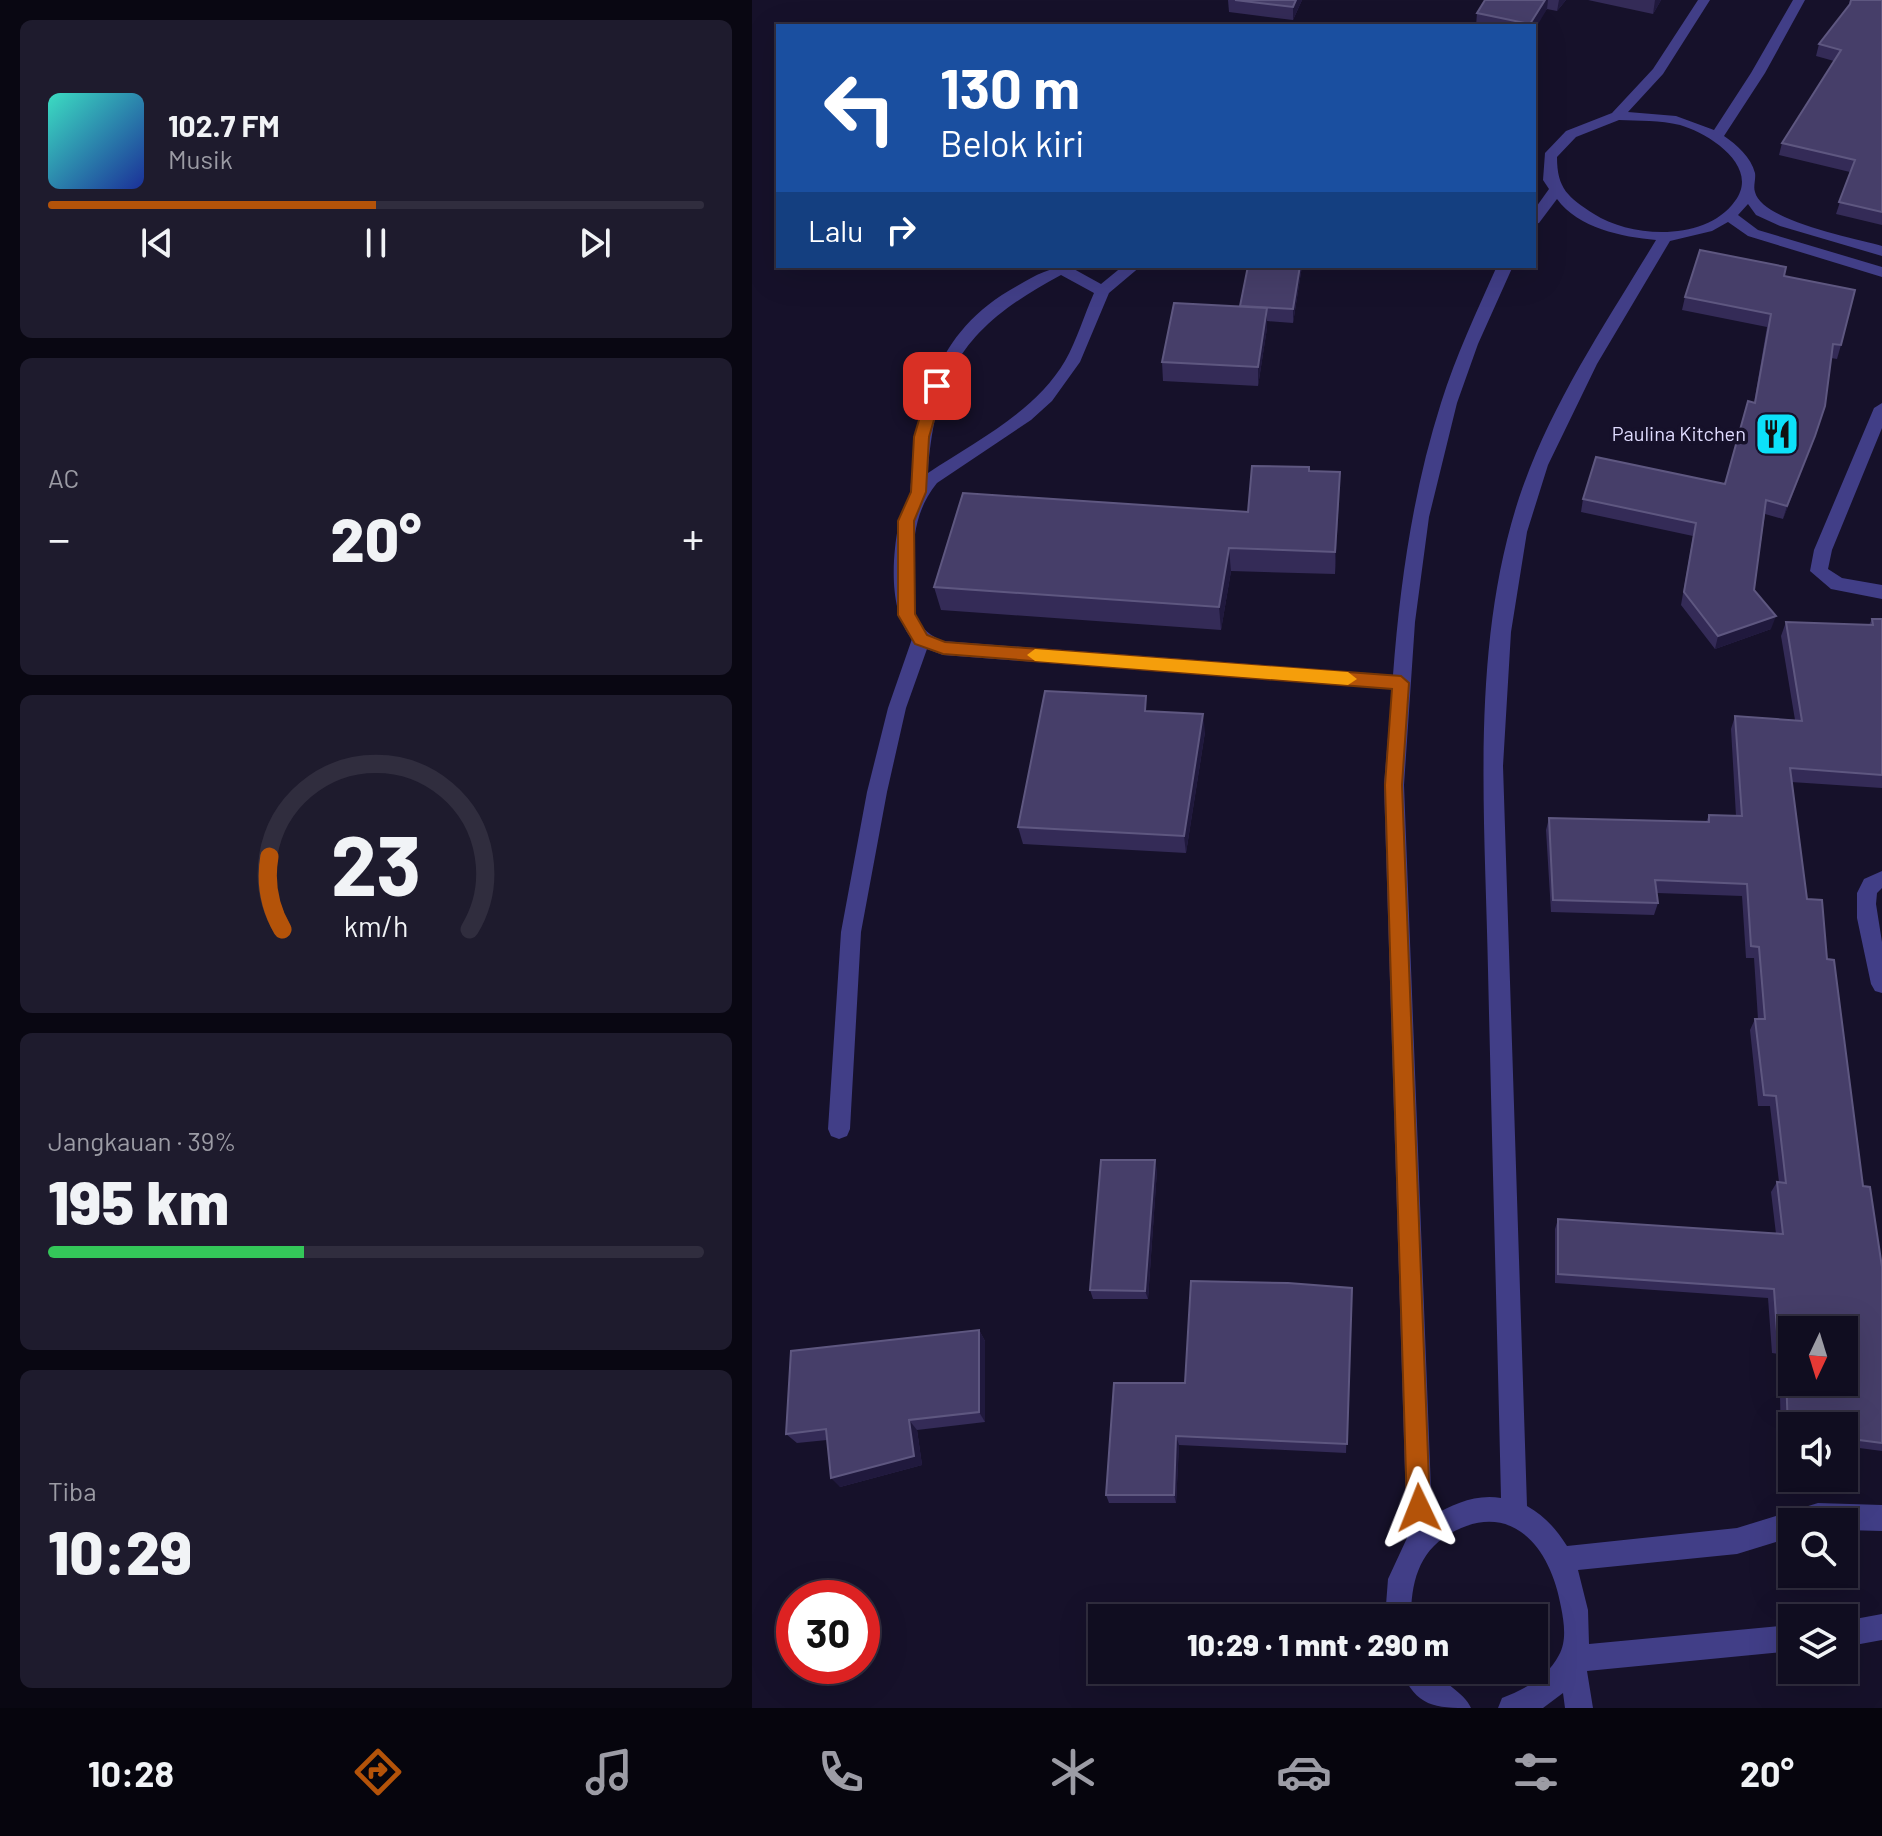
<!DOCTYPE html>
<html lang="id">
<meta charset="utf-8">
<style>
body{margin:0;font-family:Barlow,sans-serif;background:#1e1b2d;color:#f1f3f6;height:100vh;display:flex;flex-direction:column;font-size:30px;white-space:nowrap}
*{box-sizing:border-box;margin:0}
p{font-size:26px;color:#9c9ca5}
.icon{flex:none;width:44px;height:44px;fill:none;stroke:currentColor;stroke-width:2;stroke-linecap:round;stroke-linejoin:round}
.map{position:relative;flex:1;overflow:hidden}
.panel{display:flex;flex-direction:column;gap:20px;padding:20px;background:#090712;width:752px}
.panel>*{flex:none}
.hud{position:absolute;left:24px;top:24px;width:760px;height:244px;border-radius:0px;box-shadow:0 8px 32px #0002,0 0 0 2px #302d3e;background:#1a4fa0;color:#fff;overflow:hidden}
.needle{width:52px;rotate:184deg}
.controls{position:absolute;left:1026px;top:1316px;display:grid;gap:16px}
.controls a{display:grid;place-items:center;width:80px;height:80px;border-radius:0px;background:#100d20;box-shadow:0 8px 32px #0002,0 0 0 2px #302d3e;font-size:40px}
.speed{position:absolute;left:24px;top:1580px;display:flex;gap:16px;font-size:40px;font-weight:700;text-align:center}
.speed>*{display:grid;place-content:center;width:104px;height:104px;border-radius:50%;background:#100d20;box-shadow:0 8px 32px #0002,0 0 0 2px #302d3e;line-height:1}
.speed .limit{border:12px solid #d22;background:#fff;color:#111}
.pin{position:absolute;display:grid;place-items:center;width:68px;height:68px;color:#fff;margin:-34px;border-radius:16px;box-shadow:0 4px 12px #0006}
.me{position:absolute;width:88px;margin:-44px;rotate:358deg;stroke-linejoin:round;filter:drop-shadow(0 0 6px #0008)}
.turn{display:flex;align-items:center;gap:28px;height:168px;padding:0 32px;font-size:36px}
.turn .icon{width:104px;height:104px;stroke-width:2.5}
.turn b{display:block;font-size:56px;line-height:68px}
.then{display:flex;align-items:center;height:76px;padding:0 32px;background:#0003;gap:16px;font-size:30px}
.big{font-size:60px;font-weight:800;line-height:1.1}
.panel .widget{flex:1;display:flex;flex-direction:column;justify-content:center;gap:12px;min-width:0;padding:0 28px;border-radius:12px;background:#1e1b2d}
.panel .dial{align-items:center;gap:0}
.dial svg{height:208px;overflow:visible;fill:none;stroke:#302d3e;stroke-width:7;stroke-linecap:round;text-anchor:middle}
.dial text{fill:#f1f3f6;stroke:none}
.song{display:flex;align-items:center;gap:24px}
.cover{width:96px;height:96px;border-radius:12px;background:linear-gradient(135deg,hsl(170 70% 55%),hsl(230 70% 35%))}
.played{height:8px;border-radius:4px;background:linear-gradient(90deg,#b45309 50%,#302d3e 50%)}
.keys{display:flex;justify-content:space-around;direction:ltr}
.heat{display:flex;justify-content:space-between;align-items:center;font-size:44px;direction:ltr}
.charge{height:12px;border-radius:6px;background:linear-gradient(90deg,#34c759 39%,#302d3e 0)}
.trip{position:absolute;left:336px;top:1604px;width:460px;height:80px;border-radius:0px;background:#100d20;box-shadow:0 8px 32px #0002,0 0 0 2px #302d3e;font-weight:800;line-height:80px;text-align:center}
.tab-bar{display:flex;height:128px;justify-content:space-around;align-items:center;background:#06050d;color:#9c9ca5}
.tab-bar .icon{width:56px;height:56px}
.tab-bar .current{color:#b45309}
.tab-bar b{font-size:36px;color:#f1f3f6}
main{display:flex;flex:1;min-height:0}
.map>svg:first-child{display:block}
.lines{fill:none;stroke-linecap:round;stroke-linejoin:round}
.street{fill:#413e87;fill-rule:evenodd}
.wall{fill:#342b57}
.shaded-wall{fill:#20193d}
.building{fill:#463e69;stroke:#5e5780;stroke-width:2;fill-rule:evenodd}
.route{fill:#b45309;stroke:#753606;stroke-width:2}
.slow{fill:#f59e0b}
.labels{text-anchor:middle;stroke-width:7;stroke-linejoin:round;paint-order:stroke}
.poi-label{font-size:20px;fill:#dfdbfe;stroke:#16112a;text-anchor:end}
</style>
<main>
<section class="panel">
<div class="widget">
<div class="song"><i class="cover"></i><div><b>102.7 FM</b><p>Musik</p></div></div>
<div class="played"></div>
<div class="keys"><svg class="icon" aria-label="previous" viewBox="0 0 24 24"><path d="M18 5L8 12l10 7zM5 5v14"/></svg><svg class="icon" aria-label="pause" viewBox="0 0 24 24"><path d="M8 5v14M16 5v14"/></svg><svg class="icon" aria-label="next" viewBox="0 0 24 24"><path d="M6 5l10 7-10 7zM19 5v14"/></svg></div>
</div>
<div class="widget"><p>AC</p>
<div class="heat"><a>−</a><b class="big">20°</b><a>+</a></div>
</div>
<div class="widget dial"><svg viewBox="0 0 100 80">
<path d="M14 69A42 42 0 1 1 86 69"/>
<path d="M14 69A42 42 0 0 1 9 41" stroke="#b45309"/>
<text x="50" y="56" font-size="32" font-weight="700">23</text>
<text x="50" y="72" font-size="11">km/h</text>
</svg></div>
<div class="widget"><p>Jangkauan · 39%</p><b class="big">195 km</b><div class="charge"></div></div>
<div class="widget"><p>Tiba</p><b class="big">10:29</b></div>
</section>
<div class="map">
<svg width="1130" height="1708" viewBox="0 0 1130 1708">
<rect width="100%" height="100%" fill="#16112a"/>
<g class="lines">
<g class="street">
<path d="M946,0H958L911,74L876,112L924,116L962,130L999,73L1041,0H1053L1013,73L972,136C985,145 999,157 1003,173C1004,179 1001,187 1003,192C1010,221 1102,238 1130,246V256L1028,226L1004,215L996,204L986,215L1006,230L1130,267V277L996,236L976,222L960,231L918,241L845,364L796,465L775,532L759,632L751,766L775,1506C793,1516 804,1529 815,1546L985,1528L1066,1503L1130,1505V1531L1092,1530V1522H1040V1537L985,1554L826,1570L836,1610L837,1644L1040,1625V1651L835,1671L841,1708H813L811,1693L791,1708H746L750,1698C773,1689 796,1677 807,1655C815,1641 812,1622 809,1607C799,1548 760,1498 697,1534C666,1553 659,1584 659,1618H633L636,1579L655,1538L632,785L640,689L191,655L175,649L154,708L135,792L109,932L98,1129L95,1136L87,1139L79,1136L76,1129L89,932L115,792L136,708L160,639C137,611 140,561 146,527C149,515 157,503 158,493C168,405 180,333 265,286C284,275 299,266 322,266L320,268L349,284L371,266H389L357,293L328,362L300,401L279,420L185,483C159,515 160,552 162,591C163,599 161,609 164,616C168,628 180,637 191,641L641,675C648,583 661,491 689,403C704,355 725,311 745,266H761L726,344L705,403L677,517L663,622L652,785L680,1516C702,1504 723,1494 749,1498C745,1322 740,1146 736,970C733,815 718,648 767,498C798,405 854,323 904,240C870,237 826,228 805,199L787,223L782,224V210L797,189L791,180L793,153L814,131L860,113L901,69ZM867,120C887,121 908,120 928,125C956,133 1009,166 983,201C954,242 879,238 842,214C816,197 805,189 805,157L824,137ZM309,275L342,293C332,315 325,340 313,361C283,412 224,441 176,473C183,367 219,323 309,275Z"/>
<path d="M1130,403V428L1080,550L1076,569L1090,578L1130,585V599L1079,589L1058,571L1062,550L1122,408Z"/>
<path d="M1130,871V888L1125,893L1124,904L1130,942V993L1123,991L1119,984L1105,918V893L1112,879Z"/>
<path d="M1130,1614V1640L1092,1647V1621Z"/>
<path d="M649,1670H680C692,1684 712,1692 719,1708C683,1708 664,1707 649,1670Z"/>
</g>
</g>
<g class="wall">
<path d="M476,0H550L541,20L477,12Z"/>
<path d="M733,0H814L805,11L795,9L782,26H724L725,13Z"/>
<path d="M836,0H909L901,14Z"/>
<path d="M1130,0V225L1084,214L1098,172L1027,155L1030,143L1082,61L1064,56L1067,44Z"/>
<path d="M550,266L541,323L515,321V328L506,386L411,381L410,362Z"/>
<path d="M1032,276L1089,345L1085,359L1079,358L1063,436L1031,519L1013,514L1002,590L1019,629L963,649L929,605L941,536L829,512L831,499L973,484L1002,403L1015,327L930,310L933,297Z"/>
<path d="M557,471L587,495L583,574L479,571L469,630L189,610L182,587L496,512Z"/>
<path d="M1120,619H1130V788L1039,782L1055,899L1075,959L1111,1186L1130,1267V1451L1092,1446V1426H1040V1439L1029,1437L1027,1354L1020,1353L1016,1298L803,1283V1229L806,1219L1024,1234L1019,1192L1025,1182H1027L1018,1106H1006L998,1030L1003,1019H1006L1002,958H994L990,896L905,893L906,903L902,915L799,912L794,830L797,818L954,822L957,815L984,816L979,729L983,716L1043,720L1029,636L1034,622L1117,625Z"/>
<path d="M397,711L453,732L434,853L271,844L266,827Z"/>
<path d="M405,1170L396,1299H341L338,1290Z"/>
<path d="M600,1288L594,1453L427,1445L424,1503H357L354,1495L433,1383Z"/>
<path d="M227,1330L233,1341V1422L165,1430L170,1465L88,1487L75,1440L45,1443L34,1434Z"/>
</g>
<g class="shaded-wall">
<path d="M544,0H550L541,20V7Z"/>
<path d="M793,0H796L795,9L782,31V26H778V24Z"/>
<path d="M807,0H814L805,11Z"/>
<path d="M903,0H909L901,14Z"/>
<path d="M548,266H550L541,323V309Z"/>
<path d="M515,308V328L506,386V367Z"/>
<path d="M1063,436L1059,449L1031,519L1035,506Z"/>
<path d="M588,472L587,495L583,574V552Z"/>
<path d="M477,548L479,571L469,630L467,607Z"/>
<path d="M1024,616L1019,629L963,649L966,636Z"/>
<path d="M451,714L453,732L434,853L432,836Z"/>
<path d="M403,1160L405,1170L396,1299L393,1291Z"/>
<path d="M227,1330L233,1341V1422L227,1412Z"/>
<path d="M157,1420L165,1430L170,1465L88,1487L79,1478Z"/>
<path d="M424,1436L427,1445L424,1503L422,1495Z"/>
</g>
<g class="building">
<path d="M483,0H544L541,7Z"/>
<path d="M733,0H793L778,24L725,13Z"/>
<path d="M1099,0H1130V212L1087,202L1103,160L1030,143L1089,50L1067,44L1098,4Z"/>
<path d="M948,250L1034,267L1032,276L1103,290L1089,345L1081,344L1073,406L1063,436L1035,506L1014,500L1002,590L1024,616L966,636L932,592L944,523L831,499L844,457L973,484L996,401L1003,403L1019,314L933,297Z"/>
<path d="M496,266H548L541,309L488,306Z"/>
<path d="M422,303L515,308L506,367L410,362Z"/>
<path d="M500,466L557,467V471L588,472L583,552L477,548L467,607L182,587L211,493L496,512Z"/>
<path d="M1120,619H1130V775L1038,768L1055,899L1070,900L1075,959L1082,960L1111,1186L1118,1187L1130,1267V1443L1092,1438V1426H1040V1431L1036,1430L1033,1346L1026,1345L1022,1289L806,1274V1219L1031,1234L1025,1182L1034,1183L1024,1096L1012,1095L1003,1019H1013L1007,947L999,946L995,884L903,880L906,903L801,900L797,818L957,822V815L990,816L983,716L1050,721L1034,622L1121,625ZM1040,1330H1092V1382H1040Z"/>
<path d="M293,691L394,696L393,711L451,714L432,836L266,827Z"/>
<path d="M349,1160H403L393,1291L338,1290Z"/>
<path d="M439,1281L536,1283L600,1288L595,1444L424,1436L422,1495H354L362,1383H433Z"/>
<path d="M227,1330V1412L157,1420L162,1456L79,1478L74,1429L34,1434L39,1351Z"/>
</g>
<path class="route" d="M185,381L192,386L177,437L174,492L162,521L163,614L175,635L193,642L649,676L657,683L650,785L678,1508L675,1516L667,1519L658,1516L655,1508L633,785L640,689L191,654L163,644L146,615V521L159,492L162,437L177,386Z"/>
<path class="slow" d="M283,649L596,672L605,679L596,685L283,661L275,655Z"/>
<defs>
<g id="restaurant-square" transform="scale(2.3)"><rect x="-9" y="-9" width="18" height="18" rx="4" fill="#0ce1f9" stroke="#16112a"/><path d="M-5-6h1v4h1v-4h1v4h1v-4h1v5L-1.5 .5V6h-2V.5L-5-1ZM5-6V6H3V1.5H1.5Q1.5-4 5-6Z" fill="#111"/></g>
</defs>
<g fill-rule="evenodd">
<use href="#restaurant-square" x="1025" y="434"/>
</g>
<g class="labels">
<g class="poi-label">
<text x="994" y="441">Paulina Kitchen</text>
</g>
</g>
</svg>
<div class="controls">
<a><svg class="needle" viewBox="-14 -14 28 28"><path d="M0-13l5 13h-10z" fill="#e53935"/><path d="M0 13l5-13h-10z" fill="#9c9ca5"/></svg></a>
<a><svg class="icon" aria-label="sound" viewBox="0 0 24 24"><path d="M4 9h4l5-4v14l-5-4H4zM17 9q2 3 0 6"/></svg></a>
<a><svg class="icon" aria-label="search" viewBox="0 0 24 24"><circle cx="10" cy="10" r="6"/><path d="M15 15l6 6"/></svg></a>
<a><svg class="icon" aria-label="layers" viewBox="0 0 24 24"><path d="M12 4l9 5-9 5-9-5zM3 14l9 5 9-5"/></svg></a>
</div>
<div class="speed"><div class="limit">30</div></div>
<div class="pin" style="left:185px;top:386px;background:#d93025"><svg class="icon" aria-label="arrive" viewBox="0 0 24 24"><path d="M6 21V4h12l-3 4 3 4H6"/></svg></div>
<svg class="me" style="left:667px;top:1508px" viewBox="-20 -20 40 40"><path d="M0-17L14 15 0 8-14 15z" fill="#b45309" stroke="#fff" stroke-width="4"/></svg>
<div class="trip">10:29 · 1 mnt · 290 m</div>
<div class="hud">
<div class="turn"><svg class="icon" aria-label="left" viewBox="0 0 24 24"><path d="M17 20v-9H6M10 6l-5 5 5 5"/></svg><div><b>130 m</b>Belok kiri</div></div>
<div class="then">Lalu<svg class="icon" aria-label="right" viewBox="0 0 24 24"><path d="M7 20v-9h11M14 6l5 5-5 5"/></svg></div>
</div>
</div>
</main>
<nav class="tab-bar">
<b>10:28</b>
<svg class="icon current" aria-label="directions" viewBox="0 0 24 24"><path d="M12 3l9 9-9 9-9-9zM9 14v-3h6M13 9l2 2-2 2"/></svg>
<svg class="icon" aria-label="music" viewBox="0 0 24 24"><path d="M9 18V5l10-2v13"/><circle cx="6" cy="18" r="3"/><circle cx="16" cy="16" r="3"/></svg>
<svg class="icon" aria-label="phone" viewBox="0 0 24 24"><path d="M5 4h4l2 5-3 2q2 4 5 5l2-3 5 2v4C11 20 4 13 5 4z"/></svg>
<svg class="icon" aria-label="climate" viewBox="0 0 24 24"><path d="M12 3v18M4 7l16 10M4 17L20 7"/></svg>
<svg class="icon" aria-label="car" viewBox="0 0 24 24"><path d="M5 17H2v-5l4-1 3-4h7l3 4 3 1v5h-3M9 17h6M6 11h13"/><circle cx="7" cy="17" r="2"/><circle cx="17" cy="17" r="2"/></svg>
<svg class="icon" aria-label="filters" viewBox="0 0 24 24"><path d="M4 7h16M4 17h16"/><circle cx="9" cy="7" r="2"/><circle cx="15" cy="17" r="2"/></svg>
<b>20°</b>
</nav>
